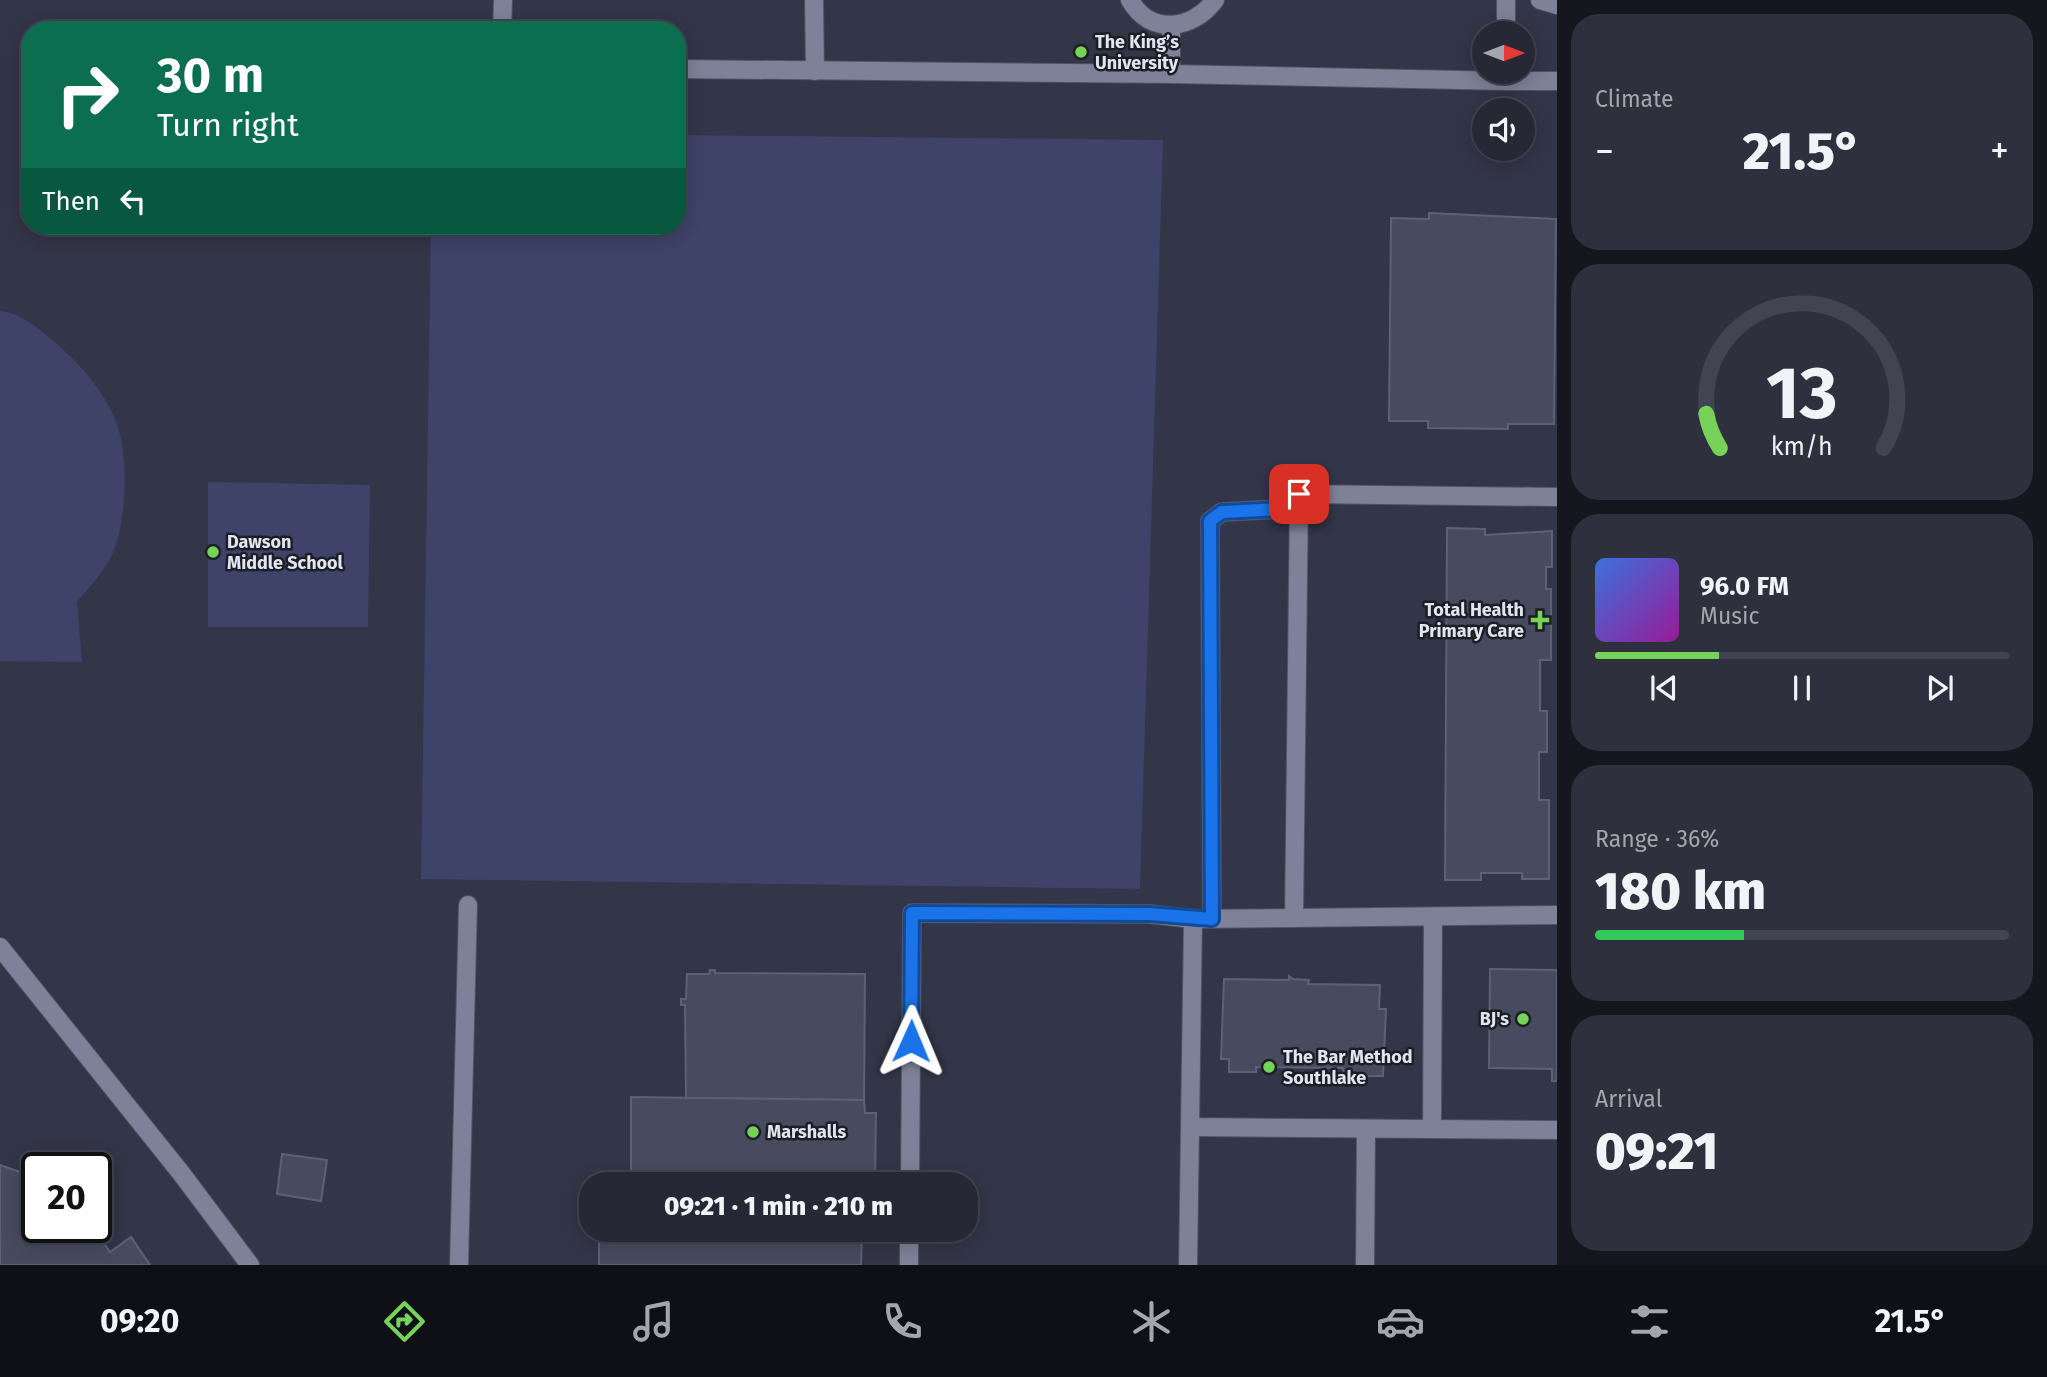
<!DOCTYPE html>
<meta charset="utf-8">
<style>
body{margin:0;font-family:"Fira Sans",sans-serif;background:#2e303e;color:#f1f3f6;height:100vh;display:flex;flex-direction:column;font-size:26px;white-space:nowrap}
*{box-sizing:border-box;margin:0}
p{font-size:23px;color:#a4a6ad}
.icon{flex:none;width:38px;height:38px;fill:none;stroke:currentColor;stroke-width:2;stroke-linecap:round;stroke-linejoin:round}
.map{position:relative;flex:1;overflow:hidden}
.sheet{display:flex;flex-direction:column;gap:14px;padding:14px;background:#15161e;width:490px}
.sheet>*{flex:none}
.guide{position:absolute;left:21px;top:21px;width:665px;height:214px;border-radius:28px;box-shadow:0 4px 18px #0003,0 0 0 2px #424451;background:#0b6e4f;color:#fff;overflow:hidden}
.needle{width:46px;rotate:90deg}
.tools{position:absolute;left:1472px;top:21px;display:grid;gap:14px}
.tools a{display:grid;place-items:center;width:63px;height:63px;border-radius:50%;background:#262836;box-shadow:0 4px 18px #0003,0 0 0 2px #424451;font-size:35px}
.speed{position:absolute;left:21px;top:1152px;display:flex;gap:14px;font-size:35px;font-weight:700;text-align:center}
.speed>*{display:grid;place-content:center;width:91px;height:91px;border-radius:50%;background:#262836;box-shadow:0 4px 18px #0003,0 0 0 2px #424451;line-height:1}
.speed .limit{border:4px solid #111;border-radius:10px;background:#fff;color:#111}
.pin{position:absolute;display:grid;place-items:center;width:60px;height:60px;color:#fff;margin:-30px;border-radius:14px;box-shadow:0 4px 10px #0006}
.me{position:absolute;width:77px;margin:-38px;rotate:1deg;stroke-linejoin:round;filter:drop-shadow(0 0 5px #0008)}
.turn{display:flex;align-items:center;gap:24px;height:147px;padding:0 21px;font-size:32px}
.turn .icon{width:91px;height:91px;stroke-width:2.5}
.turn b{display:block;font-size:49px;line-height:60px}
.then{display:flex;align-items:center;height:66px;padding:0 21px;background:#0003;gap:14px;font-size:26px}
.big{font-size:52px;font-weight:800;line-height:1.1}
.sheet .tile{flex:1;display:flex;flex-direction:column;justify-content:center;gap:10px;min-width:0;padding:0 24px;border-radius:28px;background:#2e303e}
.sheet .dial{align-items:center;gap:0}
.dial svg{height:182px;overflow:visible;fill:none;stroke:#424451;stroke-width:7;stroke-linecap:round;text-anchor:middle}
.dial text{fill:#f1f3f6;stroke:none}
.song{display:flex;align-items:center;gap:21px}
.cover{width:84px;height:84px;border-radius:10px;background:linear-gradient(135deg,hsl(220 70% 55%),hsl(300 70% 35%))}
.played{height:7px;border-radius:4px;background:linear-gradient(90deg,#77d259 30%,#424451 30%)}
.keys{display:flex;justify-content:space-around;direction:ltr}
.heat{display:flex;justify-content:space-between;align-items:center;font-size:38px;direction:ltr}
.charge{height:10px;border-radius:5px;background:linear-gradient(90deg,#34c759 36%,#424451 0)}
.trip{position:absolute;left:579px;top:1172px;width:399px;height:70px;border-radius:28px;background:#262836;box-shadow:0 4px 18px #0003,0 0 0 2px #424451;font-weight:800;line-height:70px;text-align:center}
.tab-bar{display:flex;height:112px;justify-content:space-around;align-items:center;background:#0f1016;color:#a4a6ad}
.tab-bar .icon{width:49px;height:49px}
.tab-bar .active{color:#77d259}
.tab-bar b{font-size:32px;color:#f1f3f6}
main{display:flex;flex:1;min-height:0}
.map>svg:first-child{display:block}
.green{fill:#3f4269}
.building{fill:#484b5f;stroke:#5e6176;stroke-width:2}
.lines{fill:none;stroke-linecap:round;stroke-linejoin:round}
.minor-casing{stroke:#4f5160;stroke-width:20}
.minor{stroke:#7e8197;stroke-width:18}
.route-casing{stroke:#114b97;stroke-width:18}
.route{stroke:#1a73e8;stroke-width:12}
.poi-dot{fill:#77d259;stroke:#1c1e26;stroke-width:2.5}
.labels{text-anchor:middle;stroke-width:5;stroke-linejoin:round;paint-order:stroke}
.poi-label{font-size:18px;font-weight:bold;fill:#e2e4f0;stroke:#1c1e26;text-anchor:start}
</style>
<main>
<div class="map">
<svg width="1557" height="1265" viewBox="0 0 1557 1265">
<rect width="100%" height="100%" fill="#333548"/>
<g class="green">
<path d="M677,135L1163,140L1140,889L421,879L431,226H677Z"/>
<path d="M0,311C21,312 43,332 59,346C83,367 108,396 118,428C128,456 126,517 116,545C109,567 92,584 77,602L82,662L0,661Z"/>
<path d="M208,482L370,485L368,627H208Z"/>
</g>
<g class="building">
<path d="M1429,213L1556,219L1554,424H1508V429L1428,428V421H1389L1391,218L1429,219Z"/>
<path d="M1447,528L1485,529V535L1552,531V567H1546V589H1551V660H1540V711H1547V752H1539V800H1549V879H1522V873H1481V880H1445Z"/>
<path d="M1490,969L1557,970V1081H1552V1069L1489,1068Z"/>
<path d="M710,970H715V973L865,974L864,1100L686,1098L685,1005H681V999H686L687,974H709Z"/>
<path d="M1289,976L1293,979L1309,980L1308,984L1380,985L1379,1009H1386L1383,1076H1343V1068L1256,1067V1072H1229V1059H1221L1224,979L1289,980Z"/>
<path d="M631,1097L864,1100L865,1113H876L875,1185H631Z"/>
<path d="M282,1154L327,1160L321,1201L277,1194Z"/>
<path d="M0,1165L37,1178V1227H96V1198L107,1202L97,1233L110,1252L131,1237L150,1265H0Z"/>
<path d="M599,1230L862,1234L861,1265H599Z"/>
<path d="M606,1230H869V1234H862Z"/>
</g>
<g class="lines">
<g class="minor-casing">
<g id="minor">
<path d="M814,0L815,71"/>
<path d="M1130,0C1150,36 1193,30 1215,0"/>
<path d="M1540,0L1557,5"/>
<path d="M502,30L503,0"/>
<path d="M1506,33V0"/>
<path d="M677,69L1171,74V25"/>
<path d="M1506,72V81H1557"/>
<path d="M1171,74L1506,81"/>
<path d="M1294,918L1299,494L1557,497"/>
<path d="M1193,919L1190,1127L1557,1130"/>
<path d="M1212,919L1210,521L1222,512L1299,508"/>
<path d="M0,947L181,1173L250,1265"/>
<path d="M1432,1129L1433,917"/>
<path d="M910,1185L912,913L1149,914L1193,919L1557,915"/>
<path d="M459,1265L468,905"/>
<path d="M909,1265V1230"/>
<path d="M1188,1265L1190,1127"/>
<path d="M1365,1265L1366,1129"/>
</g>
</g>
<use href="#minor" class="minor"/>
</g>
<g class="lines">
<g class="route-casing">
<path id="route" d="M911,1041L912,913L1149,914L1212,919L1210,521L1222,512L1299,508V494"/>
</g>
<use href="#route" class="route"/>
</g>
<g class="poi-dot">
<circle cx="1081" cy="52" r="7"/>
<circle cx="213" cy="552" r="7"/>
<path d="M1536.5 609.5h7v7h7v7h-7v7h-7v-7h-7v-7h7z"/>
<circle cx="1523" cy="1019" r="7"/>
<circle cx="1269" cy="1067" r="7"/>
<circle cx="753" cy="1132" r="7"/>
</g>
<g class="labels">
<g class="poi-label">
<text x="1095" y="48">The King’s<tspan x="1095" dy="21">University</tspan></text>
<text x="227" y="548">Dawson<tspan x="227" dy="21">Middle School</tspan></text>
<text x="1524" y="616" text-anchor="end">Total Health<tspan x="1524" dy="21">Primary Care</tspan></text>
<text x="1509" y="1025" text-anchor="end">BJ's</text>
<text x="1283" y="1063">The Bar Method<tspan x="1283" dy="21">Southlake</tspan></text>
<text x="767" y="1138">Marshalls</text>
</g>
</g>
</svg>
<div class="tools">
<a><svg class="needle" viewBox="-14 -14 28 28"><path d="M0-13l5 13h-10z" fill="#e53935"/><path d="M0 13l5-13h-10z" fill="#a4a6ad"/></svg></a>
<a><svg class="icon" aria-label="sound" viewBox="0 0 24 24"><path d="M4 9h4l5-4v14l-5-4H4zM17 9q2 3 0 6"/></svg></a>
</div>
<div class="speed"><div class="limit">20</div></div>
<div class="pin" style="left:1299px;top:494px;background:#d93025"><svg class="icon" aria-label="arrive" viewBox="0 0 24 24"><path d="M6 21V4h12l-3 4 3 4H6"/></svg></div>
<svg class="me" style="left:911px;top:1041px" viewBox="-20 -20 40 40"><path d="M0-17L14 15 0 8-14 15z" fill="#1a73e8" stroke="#fff" stroke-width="4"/></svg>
<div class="trip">09:21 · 1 min · 210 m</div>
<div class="guide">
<div class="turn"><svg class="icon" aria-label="right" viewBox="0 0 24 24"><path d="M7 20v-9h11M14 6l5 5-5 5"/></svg><div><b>30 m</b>Turn right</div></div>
<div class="then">Then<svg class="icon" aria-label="left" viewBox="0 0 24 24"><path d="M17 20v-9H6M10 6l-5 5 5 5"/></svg></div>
</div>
</div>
<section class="sheet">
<div class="tile"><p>Climate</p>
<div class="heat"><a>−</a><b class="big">21.5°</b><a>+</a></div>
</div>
<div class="tile dial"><svg viewBox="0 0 100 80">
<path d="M14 69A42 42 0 1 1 86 69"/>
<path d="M14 69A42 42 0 0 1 8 54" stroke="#77d259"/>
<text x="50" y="56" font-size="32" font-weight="700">13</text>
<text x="50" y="72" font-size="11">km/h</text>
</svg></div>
<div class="tile">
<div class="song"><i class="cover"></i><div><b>96.0 FM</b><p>Music</p></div></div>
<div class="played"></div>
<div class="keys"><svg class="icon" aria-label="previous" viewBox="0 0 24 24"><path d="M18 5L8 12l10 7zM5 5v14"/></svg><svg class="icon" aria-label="pause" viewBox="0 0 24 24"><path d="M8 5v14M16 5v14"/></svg><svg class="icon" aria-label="next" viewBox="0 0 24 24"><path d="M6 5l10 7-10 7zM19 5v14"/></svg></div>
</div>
<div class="tile"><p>Range · 36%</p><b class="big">180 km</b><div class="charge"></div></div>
<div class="tile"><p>Arrival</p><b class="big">09:21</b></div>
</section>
</main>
<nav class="tab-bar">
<b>09:20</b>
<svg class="icon active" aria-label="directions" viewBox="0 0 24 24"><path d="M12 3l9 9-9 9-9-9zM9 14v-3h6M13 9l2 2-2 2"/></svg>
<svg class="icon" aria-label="music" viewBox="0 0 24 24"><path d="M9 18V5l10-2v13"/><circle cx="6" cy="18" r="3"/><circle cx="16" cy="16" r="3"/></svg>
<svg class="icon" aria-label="phone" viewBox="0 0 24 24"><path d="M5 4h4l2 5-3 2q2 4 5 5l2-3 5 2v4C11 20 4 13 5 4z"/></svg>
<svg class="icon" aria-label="climate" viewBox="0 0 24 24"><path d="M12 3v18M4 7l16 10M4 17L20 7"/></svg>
<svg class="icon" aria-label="car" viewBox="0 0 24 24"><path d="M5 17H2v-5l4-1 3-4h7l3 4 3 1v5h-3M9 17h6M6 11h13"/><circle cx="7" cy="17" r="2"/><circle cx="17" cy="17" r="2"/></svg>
<svg class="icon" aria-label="filters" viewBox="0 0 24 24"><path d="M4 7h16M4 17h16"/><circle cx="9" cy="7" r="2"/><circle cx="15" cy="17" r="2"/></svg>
<b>21.5°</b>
</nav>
